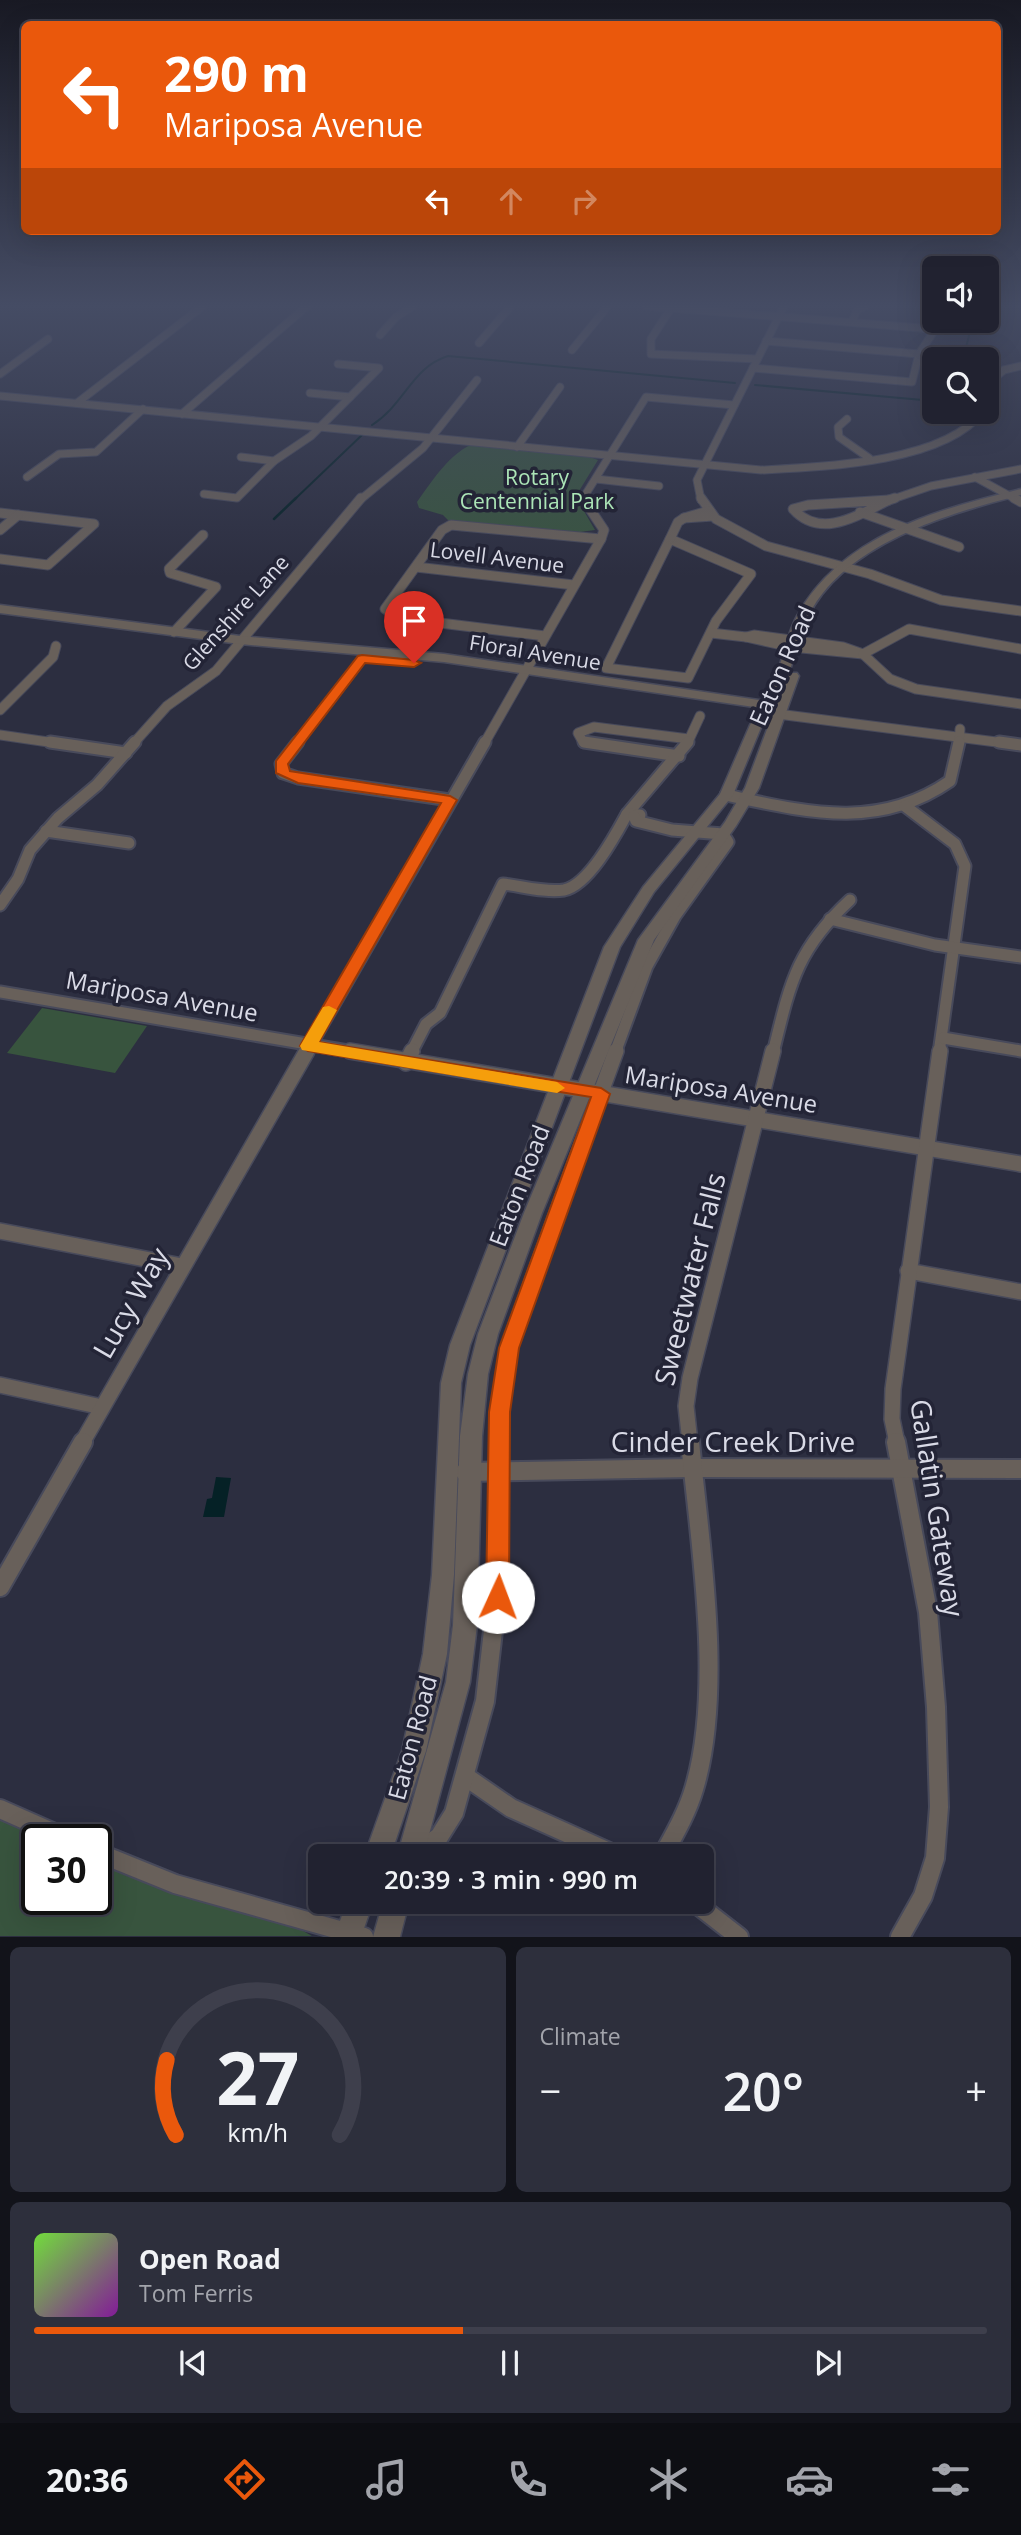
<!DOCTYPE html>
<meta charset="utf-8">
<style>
body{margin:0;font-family:"Open Sans",sans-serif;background:#2d2f3c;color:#f1f3f6;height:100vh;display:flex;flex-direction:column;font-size:26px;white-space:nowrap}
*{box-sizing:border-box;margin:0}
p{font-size:23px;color:#a2a4ab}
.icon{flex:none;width:38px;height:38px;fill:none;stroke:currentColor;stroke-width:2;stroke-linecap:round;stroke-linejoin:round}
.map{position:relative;height:1937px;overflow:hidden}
.details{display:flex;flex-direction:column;gap:10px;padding:10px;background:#12131a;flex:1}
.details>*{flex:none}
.banner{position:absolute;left:21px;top:21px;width:980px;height:214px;border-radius:10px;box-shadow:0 7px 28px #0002,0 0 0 2px #3e3f4c;background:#ea580c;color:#fff;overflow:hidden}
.controls{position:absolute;left:922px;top:256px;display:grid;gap:14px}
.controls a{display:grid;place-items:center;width:77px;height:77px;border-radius:10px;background:#212230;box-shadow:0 7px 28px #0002,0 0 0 2px #3e3f4c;font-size:35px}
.speed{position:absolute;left:21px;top:1824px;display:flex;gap:14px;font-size:35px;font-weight:700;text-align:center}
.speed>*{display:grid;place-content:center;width:91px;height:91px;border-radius:50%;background:#212230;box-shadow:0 7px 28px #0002,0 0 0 2px #3e3f4c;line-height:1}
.speed .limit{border:4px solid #111;border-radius:10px;background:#fff;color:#111}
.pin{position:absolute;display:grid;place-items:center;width:60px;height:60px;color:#fff;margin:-72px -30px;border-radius:50% 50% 50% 0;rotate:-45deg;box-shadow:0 0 7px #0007}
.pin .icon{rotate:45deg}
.me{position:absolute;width:77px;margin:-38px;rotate:2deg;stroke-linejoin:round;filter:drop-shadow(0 0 5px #0008)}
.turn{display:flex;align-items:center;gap:24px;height:147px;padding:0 28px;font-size:32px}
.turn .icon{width:91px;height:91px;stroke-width:2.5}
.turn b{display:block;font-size:49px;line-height:60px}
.lanes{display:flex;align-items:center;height:66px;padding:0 28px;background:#0003;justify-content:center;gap:35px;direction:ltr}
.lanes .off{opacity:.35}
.big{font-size:52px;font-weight:600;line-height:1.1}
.details .tile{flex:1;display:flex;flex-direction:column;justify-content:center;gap:10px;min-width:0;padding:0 24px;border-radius:10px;background:#2d2f3c}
.details .dial{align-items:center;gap:0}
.dial svg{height:182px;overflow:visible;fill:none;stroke:#3e3f4c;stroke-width:7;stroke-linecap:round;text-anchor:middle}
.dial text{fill:#f1f3f6;stroke:none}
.song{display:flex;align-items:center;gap:21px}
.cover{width:84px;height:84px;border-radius:10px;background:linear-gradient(135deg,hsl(100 70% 55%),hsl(290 70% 35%))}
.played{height:7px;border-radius:4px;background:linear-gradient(90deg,#ea580c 45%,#3e3f4c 45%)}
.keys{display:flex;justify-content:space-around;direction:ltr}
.heat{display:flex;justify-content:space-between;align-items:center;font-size:38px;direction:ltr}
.details .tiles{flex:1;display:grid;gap:10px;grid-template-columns:1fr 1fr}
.tile:last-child{grid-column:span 2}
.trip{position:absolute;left:308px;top:1844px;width:406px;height:70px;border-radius:10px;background:#212230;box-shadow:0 7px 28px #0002,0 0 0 2px #3e3f4c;font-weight:600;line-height:70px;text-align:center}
.tab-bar{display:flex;height:112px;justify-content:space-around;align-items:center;background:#0d0e13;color:#a2a4ab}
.tab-bar .icon{width:49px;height:49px}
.tab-bar .selected{color:#ea580c}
.tab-bar b{font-size:32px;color:#f1f3f6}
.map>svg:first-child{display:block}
.green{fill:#38543e}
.water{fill:#052126}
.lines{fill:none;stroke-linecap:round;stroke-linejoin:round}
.stream-far1{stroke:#052126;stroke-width:2}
.stream{stroke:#052126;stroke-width:2.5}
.minor-far4-casing{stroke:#484a5b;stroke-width:9}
.minor-far3-casing{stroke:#484a5b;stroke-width:11}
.minor-far2-casing{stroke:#484a5b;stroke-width:15}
.minor-far1-casing{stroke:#484a5b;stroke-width:18}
.minor-casing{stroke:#484a5b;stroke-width:22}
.tertiary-casing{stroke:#484a5b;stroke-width:3}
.minor-far4{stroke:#68605a;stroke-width:7}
.minor-far3{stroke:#68605a;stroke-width:9}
.minor-far2{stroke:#68605a;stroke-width:11}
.minor-far1{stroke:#68605a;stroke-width:15}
.minor{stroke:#68605a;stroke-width:18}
.tertiary{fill:#68605a;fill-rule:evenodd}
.route{fill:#ea580c;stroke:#983908;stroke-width:2}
.slow{fill:#f59e0b}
.labels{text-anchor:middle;stroke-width:7;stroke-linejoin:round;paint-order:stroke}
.far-park-label{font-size:21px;fill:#ace5b7;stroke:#232436}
.far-street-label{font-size:21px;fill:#d9dae6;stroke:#232436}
.street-label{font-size:24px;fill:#d9dae6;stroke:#232436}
.near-street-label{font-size:28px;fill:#d9dae6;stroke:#232436}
</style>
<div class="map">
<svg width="1021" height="1937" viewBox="0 0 1021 1937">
<rect width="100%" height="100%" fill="#2c2e40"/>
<g class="green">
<path d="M470,445L590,457L598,460L579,491L577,499L595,530L580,532L450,522L443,515L419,508L417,502C432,481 447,457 470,445Z"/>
<path d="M42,1008L147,1026L115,1073L7,1053Z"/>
<path d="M0,1820L45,1839H37V1899H96V1862L127,1876L298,1928L312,1936H0Z"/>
</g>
<path class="water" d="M216,1477L231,1478L224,1517H203L207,1499L212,1498Z"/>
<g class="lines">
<g class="stream-far1">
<path d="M963,359L973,320"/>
<path d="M755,385L934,401"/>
<path d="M372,425C405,404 412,367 448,356L735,383"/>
<path d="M294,500L362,435"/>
</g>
<path class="stream" d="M274,519L296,498"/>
<g class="minor-far4-casing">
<g id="minor-far4">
<path d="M646,306L933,329"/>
<path d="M671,308L651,339V354L757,359"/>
<path d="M852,322L857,310L865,306"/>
<path d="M380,335L396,317L413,306"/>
<path d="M766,341L919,354"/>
<path d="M479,343L511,306"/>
<path d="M572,350L608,306"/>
<path d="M753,368L912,382L919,354L932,334L935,320"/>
<path d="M0,374L48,339"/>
<path d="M987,384L1004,370L1021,366"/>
<path d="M310,393L350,397"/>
<path d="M0,396L761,470C822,467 945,463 983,411"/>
<path d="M77,403L203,306"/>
<path d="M182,414L307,306"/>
<path d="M847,419L838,427L839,437L869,458"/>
<path d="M517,447L560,387"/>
<path d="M241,457L274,461"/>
<path d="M27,477L59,454L96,452L143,409"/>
<path d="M975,477L1017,500"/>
<path d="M596,479L659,486"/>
<path d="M204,494L237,498L274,461L311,436L379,368L338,364"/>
<path d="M360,500L423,448L477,380"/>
<path d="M586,500L587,492L646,397L734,405"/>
<path d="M701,500L697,480L784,306"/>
<path d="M890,500L931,486L1021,469"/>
</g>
</g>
<g class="minor-far3-casing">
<g id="minor-far3">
<path d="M701,498L716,519L766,546L870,574L941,600L1021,611"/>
<path d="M1014,498L1021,502"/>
<path d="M889,500C858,515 821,540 793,509L808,505Z"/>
<path d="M889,500L895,498"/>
<path d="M708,511L684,518L713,516"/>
<path d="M860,512L959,547"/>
<path d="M0,513L94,524L48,565L0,559"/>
<path d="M0,530L18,515"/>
<path d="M670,539L751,574L716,621L688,678L606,668Z"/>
<path d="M670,539L678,522L684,518"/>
<path d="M416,567L574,585"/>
<path d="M174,632L216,587L170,573L169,569L203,535"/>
<path d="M711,633L746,637"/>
<path d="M754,635L843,647L863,654L791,647L746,637Z"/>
<path d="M545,636L400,618L385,609L442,530L451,525L601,539"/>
<path d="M1021,649L909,629L863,654L890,679L916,689L1021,704"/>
<path d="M0,710L53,657L56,646"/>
<path d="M770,713L1012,744"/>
<path d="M0,735L62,744"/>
<path d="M133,744L167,706L216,671L361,498"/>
<path d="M297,744L362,659"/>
<path d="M484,744L601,539L604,530L586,503V498"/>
<path d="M596,744L583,742L578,733L594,727L689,739"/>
<path d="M687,744L700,716"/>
<path d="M959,744L960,729"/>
</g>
</g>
<g class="minor-far2-casing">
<g id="minor-far2">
<path d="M50,742L126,753"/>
<path d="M298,742L281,764L283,773L298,778L450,800"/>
<path d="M584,742L679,756"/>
<path d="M999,742L1021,745"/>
<path d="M726,795C806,812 878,831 950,781L959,742"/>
<path d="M905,806L955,844L965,866L939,1053"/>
<path d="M627,814L688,742"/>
<path d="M46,831L129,843"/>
<path d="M0,905L18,879L30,850L58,818L97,785L135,742"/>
<path d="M830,919L935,945L1021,957"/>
<path d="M0,992L360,1053"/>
<path d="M943,1038L1021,1051"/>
<path d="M306,1053L485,742"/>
<path d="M411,1053L426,1024L440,1013L503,884C521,886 546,893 564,890C589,885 616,834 627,814L640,815"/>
<path d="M615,1053L647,966L675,916L728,842L723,834L672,830L636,821L634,816"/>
<path d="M773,1053C790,984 796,950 850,900"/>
</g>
</g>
<g class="minor-far1-casing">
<g id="minor-far1">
<path d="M350,1051L1021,1164"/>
<path d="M406,1063L412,1051"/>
<path d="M0,1231L182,1266"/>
<path d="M908,1271L1021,1292"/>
<path d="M0,1385L102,1407"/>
<path d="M82,1443L307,1051"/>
<path d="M499,1443L504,1372L516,1326L616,1051"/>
<path d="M690,1443L686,1406L690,1378L773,1051"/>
<path d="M897,1443L892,1419L893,1389L940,1051"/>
</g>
</g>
<g class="minor-casing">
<g id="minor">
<path d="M896,1442L928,1612L936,1707L939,1807L935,1858L923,1896L900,1937"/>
<path d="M465,1472L692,1468L1021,1469"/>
<path d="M0,1587L83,1442"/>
<path d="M466,1777L511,1808L620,1857"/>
<path d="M0,1809L68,1839"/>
<path d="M96,1852L175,1884L364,1937"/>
<path d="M413,1855L439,1837L454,1813L485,1701L499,1578V1442"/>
<path d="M662,1857C674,1835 687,1813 694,1789C724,1690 700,1544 690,1442"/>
<path d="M694,1902L739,1937"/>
</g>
</g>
<g class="tertiary-casing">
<g id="tertiary">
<path d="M1021,489V495C949,513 843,544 808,617C800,635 795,655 789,673H797L799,676L759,788L736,826L654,940L542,1213L498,1334L488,1374L482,1436L477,1625L470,1682L423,1857H397L446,1682L453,1625L460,1436L468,1374L478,1334L524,1213L638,940L725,822L745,788L775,708L762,725L733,795L654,892L620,947L470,1345L461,1383L454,1575L447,1654L426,1751L390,1857H364L402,1751L423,1654L432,1575L441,1383L450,1345L604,947L643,887L720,794L750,725L761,708L444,662L240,644L0,613V605L240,636L444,654L765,701C781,675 783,642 797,616C841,535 939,509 1021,489Z"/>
<path d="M347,1902H373L361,1937H334Z"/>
<path d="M383,1902H409L400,1937H373Z"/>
</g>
</g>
<use href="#minor-far4" class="minor-far4"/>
<use href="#minor-far3" class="minor-far3"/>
<use href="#minor-far2" class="minor-far2"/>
<use href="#minor-far1" class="minor-far1"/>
<use href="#minor" class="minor"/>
<use href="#tertiary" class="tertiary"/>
</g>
<linearGradient id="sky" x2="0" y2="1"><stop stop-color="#181923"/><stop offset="0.53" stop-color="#454c64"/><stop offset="1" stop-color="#454c64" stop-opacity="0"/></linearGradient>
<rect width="1021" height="577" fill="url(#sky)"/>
<path class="route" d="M362,655L414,660L421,663L414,667L365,663L288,764L290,771L450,796L457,800L319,1042L601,1088L610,1094L519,1348L510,1412L509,1597L506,1604L498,1607L490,1604L486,1597L489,1412L499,1348L591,1097L308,1051L300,1046L441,803L298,783L276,773V761L358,656Z"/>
<path class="slow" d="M329,1006L337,1010L319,1042L557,1082L565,1088L557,1093L302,1050L300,1046L323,1007Z"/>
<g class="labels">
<g class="far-park-label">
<text x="537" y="485">Rotary<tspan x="537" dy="24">Centennial Park</tspan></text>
</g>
<g class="far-street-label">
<text transform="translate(497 558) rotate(7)" y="7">Lovell Avenue</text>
<text transform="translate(236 613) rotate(-48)" y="7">Glenshire Lane</text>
<text transform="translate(535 653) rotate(9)" y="7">Floral Avenue</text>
</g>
<g class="street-label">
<text transform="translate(783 666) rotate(-66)" y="8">Eaton Road</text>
<text transform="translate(162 997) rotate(10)" y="8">Mariposa Avenue</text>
<text transform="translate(721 1090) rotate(9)" y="8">Mariposa Avenue</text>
<text transform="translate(520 1186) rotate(-69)" y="8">Eaton Road</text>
<text transform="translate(413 1738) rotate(-75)" y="8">Eaton Road</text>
</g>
<g class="near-street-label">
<text transform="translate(690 1279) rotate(-76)" y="10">Sweetwater Falls</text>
<text transform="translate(131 1303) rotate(-60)" y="10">Lucy Way</text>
<text x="733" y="1452">Cinder Creek Drive</text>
<text transform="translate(937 1508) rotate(81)" y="10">Gallatin Gateway</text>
</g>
</g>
</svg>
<div class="controls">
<a><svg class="icon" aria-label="sound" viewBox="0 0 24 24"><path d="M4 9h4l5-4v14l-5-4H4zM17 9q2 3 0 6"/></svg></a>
<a><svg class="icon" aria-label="search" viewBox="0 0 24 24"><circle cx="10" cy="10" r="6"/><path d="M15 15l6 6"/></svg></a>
</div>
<div class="speed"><div class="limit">30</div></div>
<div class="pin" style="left:414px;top:663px;background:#d93025"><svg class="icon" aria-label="arrive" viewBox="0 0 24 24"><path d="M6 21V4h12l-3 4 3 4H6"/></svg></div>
<svg class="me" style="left:498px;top:1597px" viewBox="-20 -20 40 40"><circle r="19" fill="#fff"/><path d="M0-13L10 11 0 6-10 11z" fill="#ea580c"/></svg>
<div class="trip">20:39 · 3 min · 990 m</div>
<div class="banner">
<div class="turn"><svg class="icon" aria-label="left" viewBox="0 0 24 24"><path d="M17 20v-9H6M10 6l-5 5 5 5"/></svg><div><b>290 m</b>Mariposa Avenue</div></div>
<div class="lanes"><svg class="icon" aria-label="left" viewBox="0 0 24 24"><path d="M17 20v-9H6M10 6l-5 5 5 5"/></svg><svg class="icon off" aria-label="ahead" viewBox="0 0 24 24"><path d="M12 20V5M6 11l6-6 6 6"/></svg><svg class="icon off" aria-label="right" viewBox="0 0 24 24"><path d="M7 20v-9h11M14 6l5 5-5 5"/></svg></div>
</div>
</div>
<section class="details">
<div class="tiles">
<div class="tile dial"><svg viewBox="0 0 100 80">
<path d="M14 69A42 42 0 1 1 86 69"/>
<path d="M14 69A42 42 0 0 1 10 36" stroke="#ea580c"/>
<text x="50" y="56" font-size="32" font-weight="700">27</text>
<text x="50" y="72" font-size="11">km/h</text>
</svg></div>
<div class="tile"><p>Climate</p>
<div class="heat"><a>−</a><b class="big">20°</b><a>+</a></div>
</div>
<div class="tile">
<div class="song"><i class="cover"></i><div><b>Open Road</b><p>Tom Ferris</p></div></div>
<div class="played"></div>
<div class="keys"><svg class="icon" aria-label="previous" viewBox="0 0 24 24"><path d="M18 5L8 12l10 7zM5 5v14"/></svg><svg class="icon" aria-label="pause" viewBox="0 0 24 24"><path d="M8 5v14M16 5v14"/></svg><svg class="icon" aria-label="next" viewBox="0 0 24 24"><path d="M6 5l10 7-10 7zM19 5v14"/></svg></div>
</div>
</div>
</section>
<nav class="tab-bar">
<b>20:36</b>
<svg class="icon selected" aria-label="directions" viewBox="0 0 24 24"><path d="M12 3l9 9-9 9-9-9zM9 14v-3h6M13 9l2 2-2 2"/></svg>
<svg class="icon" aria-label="music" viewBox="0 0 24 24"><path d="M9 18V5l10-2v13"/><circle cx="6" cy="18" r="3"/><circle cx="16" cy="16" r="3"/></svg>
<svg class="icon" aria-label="phone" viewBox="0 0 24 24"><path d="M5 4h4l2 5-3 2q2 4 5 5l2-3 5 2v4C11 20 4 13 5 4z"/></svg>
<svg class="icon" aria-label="climate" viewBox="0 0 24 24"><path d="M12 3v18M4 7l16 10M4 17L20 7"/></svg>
<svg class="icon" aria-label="car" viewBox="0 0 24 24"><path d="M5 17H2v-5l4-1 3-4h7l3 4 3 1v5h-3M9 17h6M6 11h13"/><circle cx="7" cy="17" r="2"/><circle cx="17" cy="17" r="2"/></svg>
<svg class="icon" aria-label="filters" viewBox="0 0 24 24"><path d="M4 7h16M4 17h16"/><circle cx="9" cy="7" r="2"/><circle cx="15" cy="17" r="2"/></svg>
</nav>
